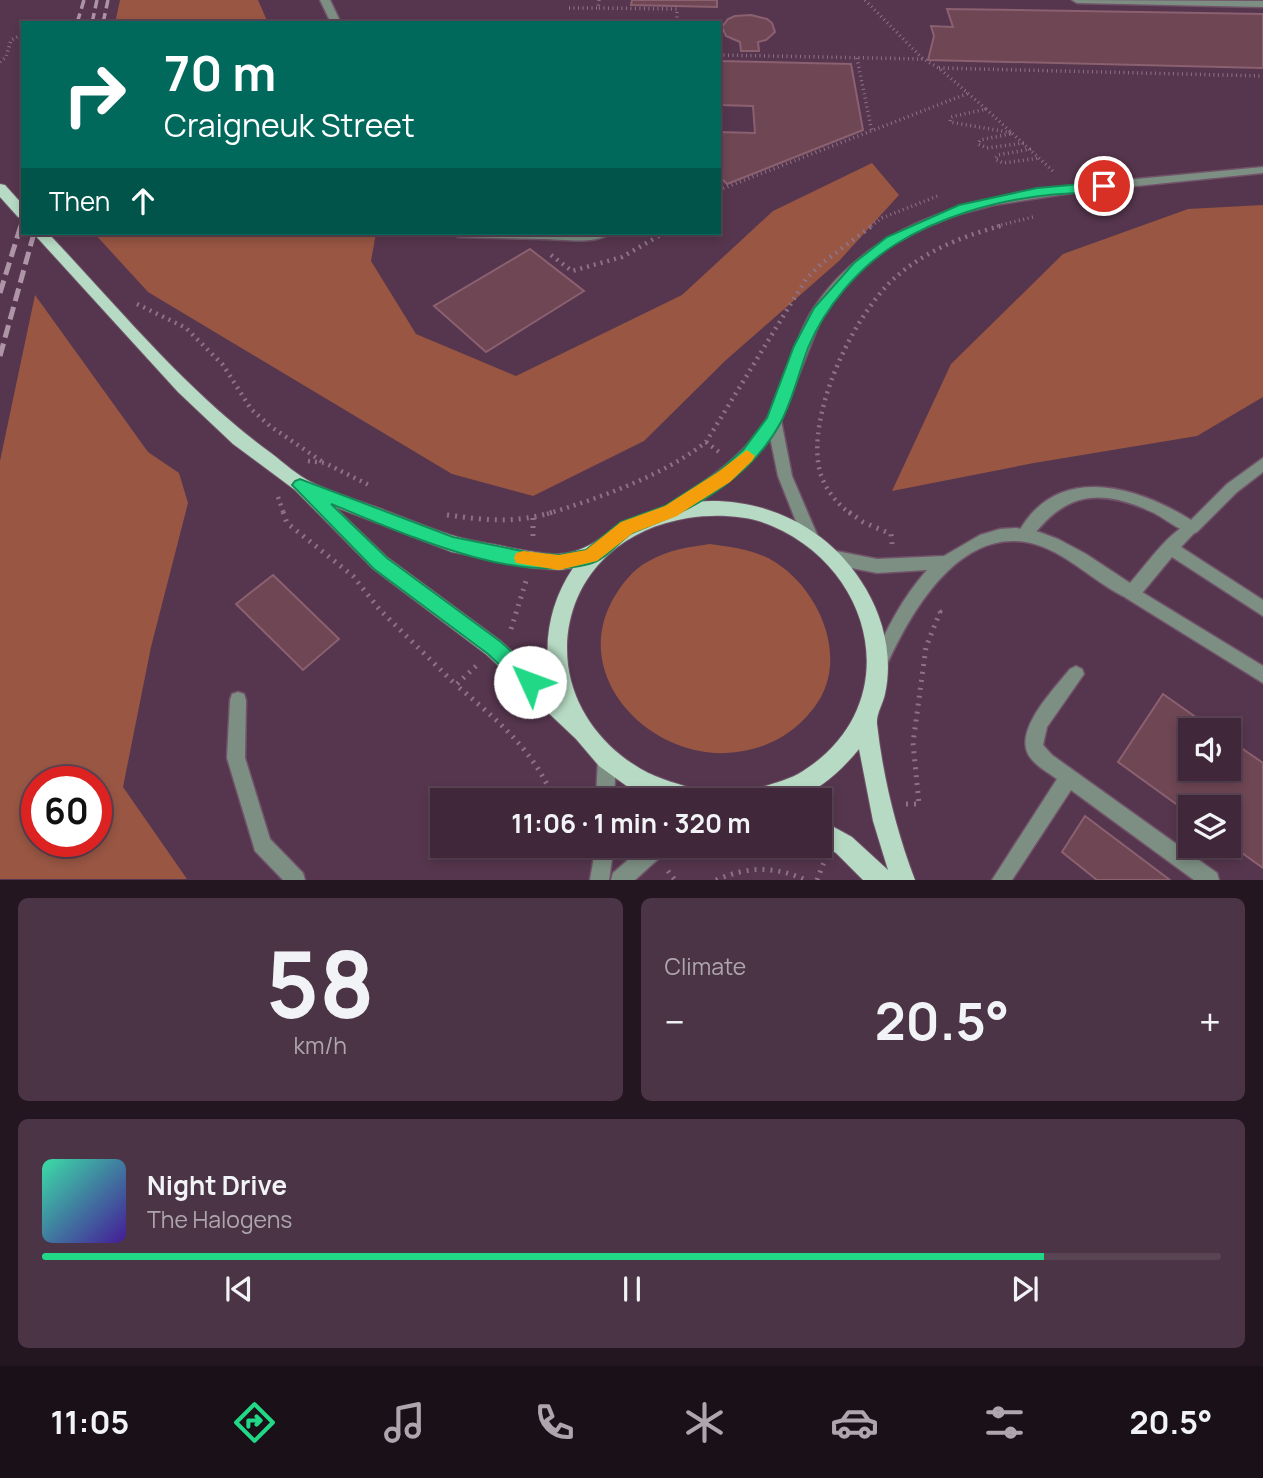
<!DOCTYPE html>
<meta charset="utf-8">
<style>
body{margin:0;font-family:Manrope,sans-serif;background:#4b3445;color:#f1f3f6;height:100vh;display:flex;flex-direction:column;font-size:26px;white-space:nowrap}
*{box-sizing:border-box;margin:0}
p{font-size:23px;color:#aea6af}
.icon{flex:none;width:38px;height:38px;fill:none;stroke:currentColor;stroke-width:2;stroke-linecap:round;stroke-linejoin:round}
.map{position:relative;height:880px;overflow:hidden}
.panel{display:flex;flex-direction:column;gap:18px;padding:18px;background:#231620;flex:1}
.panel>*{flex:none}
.banner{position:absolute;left:21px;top:21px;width:700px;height:214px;border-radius:0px;box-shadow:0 4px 10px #0003,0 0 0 2px #594454;background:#00695c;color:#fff;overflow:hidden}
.controls{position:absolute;left:1178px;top:718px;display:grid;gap:14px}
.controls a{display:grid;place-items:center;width:63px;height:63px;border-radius:0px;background:#40283a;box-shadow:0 4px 10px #0003,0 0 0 2px #594454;font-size:35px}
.speed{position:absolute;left:21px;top:766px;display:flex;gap:14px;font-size:35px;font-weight:700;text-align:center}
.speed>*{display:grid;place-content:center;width:91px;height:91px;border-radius:50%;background:#40283a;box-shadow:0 4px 10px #0003,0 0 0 2px #594454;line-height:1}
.speed .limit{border:10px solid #d22;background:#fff;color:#111}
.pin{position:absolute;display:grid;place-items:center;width:60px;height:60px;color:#fff;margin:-30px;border:4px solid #fff;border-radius:50%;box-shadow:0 2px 7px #0007}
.me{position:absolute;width:77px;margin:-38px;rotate:313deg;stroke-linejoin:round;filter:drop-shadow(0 0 5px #0008)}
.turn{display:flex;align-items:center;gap:24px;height:147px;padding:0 28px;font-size:32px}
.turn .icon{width:91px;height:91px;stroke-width:2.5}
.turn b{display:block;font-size:49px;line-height:60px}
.then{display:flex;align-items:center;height:66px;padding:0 28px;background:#0003;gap:14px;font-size:26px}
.big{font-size:52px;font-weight:700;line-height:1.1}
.panel .widget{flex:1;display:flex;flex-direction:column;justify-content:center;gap:10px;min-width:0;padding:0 24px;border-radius:10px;background:#4b3445}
.panel .dial{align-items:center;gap:0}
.dial b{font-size:91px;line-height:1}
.song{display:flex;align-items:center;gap:21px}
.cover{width:84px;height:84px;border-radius:10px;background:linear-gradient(135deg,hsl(160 70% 55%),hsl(260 70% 35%))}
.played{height:7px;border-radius:4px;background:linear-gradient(90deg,#21d887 85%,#594454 85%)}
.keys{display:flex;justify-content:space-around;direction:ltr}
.heat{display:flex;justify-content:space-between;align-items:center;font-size:38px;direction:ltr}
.panel .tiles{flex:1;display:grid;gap:18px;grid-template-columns:1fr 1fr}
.widget:last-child{grid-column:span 2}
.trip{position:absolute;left:430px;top:788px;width:402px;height:70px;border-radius:0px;background:#40283a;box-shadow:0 4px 10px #0003,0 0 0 2px #594454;font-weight:700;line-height:70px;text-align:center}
.menu{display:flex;height:112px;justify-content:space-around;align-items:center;background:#1a1017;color:#aea6af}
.menu .icon{width:49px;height:49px}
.menu .on{color:#21d887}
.menu b{font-size:32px;color:#f1f3f6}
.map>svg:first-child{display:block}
.green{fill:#985643;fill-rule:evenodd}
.building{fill:#6e4654;stroke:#8b606f;stroke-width:2}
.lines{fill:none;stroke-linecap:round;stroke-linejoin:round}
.service-casing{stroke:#715369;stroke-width:3}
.minor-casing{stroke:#715369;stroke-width:3}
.tertiary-casing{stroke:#715369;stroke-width:3}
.primary-casing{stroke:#715369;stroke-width:2}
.path-far2{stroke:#8d7186;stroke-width:3.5;stroke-dasharray:1 3.5;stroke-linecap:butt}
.path-far1{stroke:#8d7186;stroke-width:4.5;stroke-dasharray:2 5;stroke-linecap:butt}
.path{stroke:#8d7186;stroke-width:5;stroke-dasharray:2 6;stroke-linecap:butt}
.service{fill:#7d8f83;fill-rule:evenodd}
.minor{fill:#7d8f83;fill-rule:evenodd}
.tertiary{fill:#7d8f83;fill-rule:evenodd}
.primary{fill:#b6dac3;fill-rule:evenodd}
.rail-far1{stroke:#ae94a7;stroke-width:3.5;stroke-dasharray:10 5;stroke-linecap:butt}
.rail{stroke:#ae94a7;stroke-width:5;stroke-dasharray:13 6;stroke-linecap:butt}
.route{fill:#21d887;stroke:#158c58;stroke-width:2}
.slow{fill:#f59e0b}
</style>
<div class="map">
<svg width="1263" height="880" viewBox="0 0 1263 880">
<rect width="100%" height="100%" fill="#56364e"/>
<g class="green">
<path d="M120,0H258L268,23H115Z"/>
<path d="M872,163L899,195L839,261L726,360L644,441L533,496L452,474L148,292L94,233H376L371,261L416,334L516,376L682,295L773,211Z"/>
<path d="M1263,205V397L1197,436L1034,463L892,491L951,364L1063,254L1188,209Z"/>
<path d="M35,295L148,452L179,473L188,503L151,647L123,787L187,879H0V461ZM37,782H96V842H37Z"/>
<path d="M710,544C732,547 756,550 775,562C821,591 851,662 813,709C791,737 762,751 727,753C648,757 570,676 613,599C622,584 633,569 649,561C668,550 688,547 710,544Z"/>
</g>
<g class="building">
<path d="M632,0H717V7L631,5Z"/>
<path d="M947,9L1263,14V68L928,60L934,36L931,26L953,27Z"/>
<path d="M751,15L767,19L772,23L775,32L766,40L758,42L759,51H741L740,42L726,36L722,27L728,19L735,16Z"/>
<path d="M719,61L851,64L863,130L727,184L719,176V132L755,133L753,106L719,105Z"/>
<path d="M530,249L584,291L486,352L434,306Z"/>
<path d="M273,575L339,639L303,670L236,604Z"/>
<path d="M1163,694L1214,730H1190V768H1228V739L1263,763V868L1228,843V807H1190V814L1118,762Z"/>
<path d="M1085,816L1170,880H1097L1062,852Z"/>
</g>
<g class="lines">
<g class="service-casing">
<g id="service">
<path d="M1072,0L1263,1V7L1077,3Z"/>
<path d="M539,233H611C596,245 562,239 543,239L539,238Z"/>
<path d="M1263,458V472L1237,492L1197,532L1192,534C1179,530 1167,520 1154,513C1101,488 1065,491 1030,540L1025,541L1020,540L1017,535C1055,462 1135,485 1191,520L1227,484Z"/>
<path d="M1132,586L1263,666V683L1126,598L1124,593L1126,588Z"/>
<path d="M1076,666L1082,669L1084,674L1047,727L1043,745L1052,755L1217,873L1219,880H1194L1071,790L1012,880H992L1057,779C1047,772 1034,765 1028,754C1015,728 1055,688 1070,669Z"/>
</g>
</g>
<g class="minor-casing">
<g id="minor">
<path d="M320,0H330L341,23H331Z"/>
<path d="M452,233H547L549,235L543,239L458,237Z"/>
<path d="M1192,522L1197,524L1199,528L1181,547L1263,600V616L1172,557L1138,598L1132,600C1105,590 1078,563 1050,550C968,511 912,608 885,669L879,672L873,669L871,664C886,630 902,598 927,570L877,573L831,564L826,562L823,557L826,552L831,550L877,559L944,556L980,535L1000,529L1016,528L1039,532L1058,539L1086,554L1130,583C1146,565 1170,530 1192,522Z"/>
<path d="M238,692L244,694L246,700L245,758L270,839L303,873L305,880H283L255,851L253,844L227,758L230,700L232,694Z"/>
<path d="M607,749L613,752L616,758L614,800H596L598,758L601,752Z"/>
<path d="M596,845H614L609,880H590Z"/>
<path d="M645,845H668L666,852L635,880H611L613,873Z"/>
</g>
</g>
<g class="tertiary-casing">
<path id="tertiary" d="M1263,167V173L1078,192L994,205L956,215L917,231L881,252L849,280L823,314L781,420L792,476L819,539L816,544L811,545L806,544L803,539L778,476L770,437C745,471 711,493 676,515L671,517L666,515L664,511L666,507C713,477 759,447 780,393C791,365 797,334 813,309C880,208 1004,192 1115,181C1164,176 1214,172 1263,167Z"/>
</g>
<g class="primary-casing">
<g id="primary">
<path d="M0,184L5,185L23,205V219L18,217L0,197Z"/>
<path d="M33,233H48C119,308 187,392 271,453C284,463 298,476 313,483C334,493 357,500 379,508C403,517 427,527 451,535C469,541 489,543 507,547C524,550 541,554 558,554C592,552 603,532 632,519C716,479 819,507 866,589C884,620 893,658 885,694C883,704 876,714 877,724C883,777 896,830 915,880H863L836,853L821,844V820L852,837L888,870L873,821L859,749C841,771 821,789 794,800H746L749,792C767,784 786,782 803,771C906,706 876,570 772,526C748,515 715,514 688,518C658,523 631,534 608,555C577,583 563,624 568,665C574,710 603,747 641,769C659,780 682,784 701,792L704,800H662L628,787L599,766L576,739L487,655L373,569L295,490L233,444L178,392ZM335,507L452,552L532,568L559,570L573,568C549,603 541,648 553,689L501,641L387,557Z"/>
</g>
</g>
<g class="path-far2">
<path d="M599,0L598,8L677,9V23"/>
<path d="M865,0L923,59L939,68L986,109L951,117L950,122L1013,133"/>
<path d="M569,8H598"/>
<path d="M719,55L923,59"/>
<path d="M857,58L872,132"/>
<path d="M0,62L6,57L11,40L23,34"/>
<path d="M939,68L1263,76"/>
<path d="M986,109L1055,173"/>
<path d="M22,110L23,107"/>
<path d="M1010,134L980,140L978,144L987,148L1024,143"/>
<path d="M1031,149L998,155L995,159L1003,163L1040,158"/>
<path d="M719,190L969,93"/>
<path d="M871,226L882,218L940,195"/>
<path d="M997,226L1033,217"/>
</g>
<g class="path-far1">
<path d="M551,255L572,271L622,257L664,233"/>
<path d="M137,304L186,328L223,365L251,409L270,426L324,463"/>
<path d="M706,442L719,452"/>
<path d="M308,461L325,463L371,486"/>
<path d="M278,497L284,514"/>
<path d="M547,514C599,498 663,476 706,442L806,279L821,264L873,225"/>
<path d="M851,514C837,504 825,489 820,472C805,415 855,311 898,275C929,249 966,235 1004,225"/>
</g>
<g class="path">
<path d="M283,512L287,523L353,576L380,610L456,685"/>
<path d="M849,512L863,522L891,534L892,544"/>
<path d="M447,515C486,520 514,524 553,512"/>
<path d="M533,518V538"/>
<path d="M511,629L526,581"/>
<path d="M476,666L456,685C495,718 535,751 554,800"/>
<path d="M906,804H919L913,743L926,647L940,612L935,609"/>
<path d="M668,871L675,880"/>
<path d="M716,880C748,866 774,866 806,880"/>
<path d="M817,880L824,862"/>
</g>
<use href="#service" class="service"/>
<use href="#minor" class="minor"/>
<use href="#tertiary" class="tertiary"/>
<use href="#primary" class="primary"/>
<g class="rail-far1">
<path d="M77,23L84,0"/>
<path d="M92,23L97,0"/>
<path d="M103,23L108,0"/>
<path d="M20,226L23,218"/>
</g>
<g class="rail">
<path d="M0,293L21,225"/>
<path d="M0,356L34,233"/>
</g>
</g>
<path class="route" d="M1104,182L1108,183V188C1086,194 1063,193 1040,196C991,202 938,218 896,244C858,268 825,307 808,348C799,372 793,399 781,422C755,471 702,506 651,525C645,528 638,530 632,533C618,542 606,560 589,564C510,584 404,533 331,504L387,558L501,642L537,675L540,682L537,688L530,691L524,688L488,654L374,569L292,485L295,481L300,479L453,537L532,553L559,555L586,550L621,522L665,506L718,472L743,450L767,418L794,346L814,308L854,263L887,237L959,205L1037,188Z"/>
<path class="slow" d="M747,450L755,456L752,461L730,482L695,504L677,516L633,533L597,561L559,570L516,563L514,558L516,553L523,551L559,555L586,550L621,522L665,506L718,472Z"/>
</svg>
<div class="controls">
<a><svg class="icon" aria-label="sound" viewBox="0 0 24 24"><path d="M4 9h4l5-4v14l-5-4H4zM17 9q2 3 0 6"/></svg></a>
<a><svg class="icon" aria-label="layers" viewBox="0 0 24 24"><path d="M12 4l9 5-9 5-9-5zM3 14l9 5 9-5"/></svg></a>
</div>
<div class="speed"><div class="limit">60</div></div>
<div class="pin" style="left:1104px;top:186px;background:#d93025"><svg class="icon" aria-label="arrive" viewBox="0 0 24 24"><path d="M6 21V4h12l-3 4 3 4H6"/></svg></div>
<svg class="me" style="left:530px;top:682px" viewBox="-20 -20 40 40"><circle r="19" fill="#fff"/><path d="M0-13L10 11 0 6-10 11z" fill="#21d887"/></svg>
<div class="trip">11:06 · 1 min · 320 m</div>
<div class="banner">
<div class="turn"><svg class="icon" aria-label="right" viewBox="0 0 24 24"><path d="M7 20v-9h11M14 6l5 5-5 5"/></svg><div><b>70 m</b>Craigneuk Street</div></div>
<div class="then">Then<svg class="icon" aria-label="ahead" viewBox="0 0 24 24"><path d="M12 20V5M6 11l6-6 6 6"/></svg></div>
</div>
</div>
<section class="panel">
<div class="tiles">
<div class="widget dial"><b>58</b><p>km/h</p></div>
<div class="widget"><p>Climate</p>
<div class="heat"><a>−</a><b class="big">20.5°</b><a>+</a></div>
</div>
<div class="widget">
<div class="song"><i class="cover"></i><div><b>Night Drive</b><p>The Halogens</p></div></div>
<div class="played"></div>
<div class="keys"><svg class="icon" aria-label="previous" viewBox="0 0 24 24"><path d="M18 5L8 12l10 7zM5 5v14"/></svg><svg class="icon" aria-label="pause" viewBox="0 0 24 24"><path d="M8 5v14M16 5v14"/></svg><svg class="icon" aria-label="next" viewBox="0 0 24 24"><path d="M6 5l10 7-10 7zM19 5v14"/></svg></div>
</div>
</div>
</section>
<nav class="menu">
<b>11:05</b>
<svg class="icon on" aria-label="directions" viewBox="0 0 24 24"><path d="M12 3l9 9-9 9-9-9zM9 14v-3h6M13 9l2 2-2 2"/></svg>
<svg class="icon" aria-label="music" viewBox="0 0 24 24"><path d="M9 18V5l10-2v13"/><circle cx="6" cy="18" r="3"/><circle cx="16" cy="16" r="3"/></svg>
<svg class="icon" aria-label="phone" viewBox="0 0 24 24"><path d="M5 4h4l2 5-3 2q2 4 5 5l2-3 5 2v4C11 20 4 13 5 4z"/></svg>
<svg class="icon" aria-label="climate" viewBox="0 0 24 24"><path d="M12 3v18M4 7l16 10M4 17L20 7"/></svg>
<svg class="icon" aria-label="car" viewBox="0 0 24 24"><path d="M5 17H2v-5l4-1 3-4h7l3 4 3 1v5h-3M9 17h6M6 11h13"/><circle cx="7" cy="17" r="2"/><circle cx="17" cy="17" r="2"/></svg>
<svg class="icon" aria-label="filters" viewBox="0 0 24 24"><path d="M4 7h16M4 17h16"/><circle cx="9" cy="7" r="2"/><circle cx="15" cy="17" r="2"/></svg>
<b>20.5°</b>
</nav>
